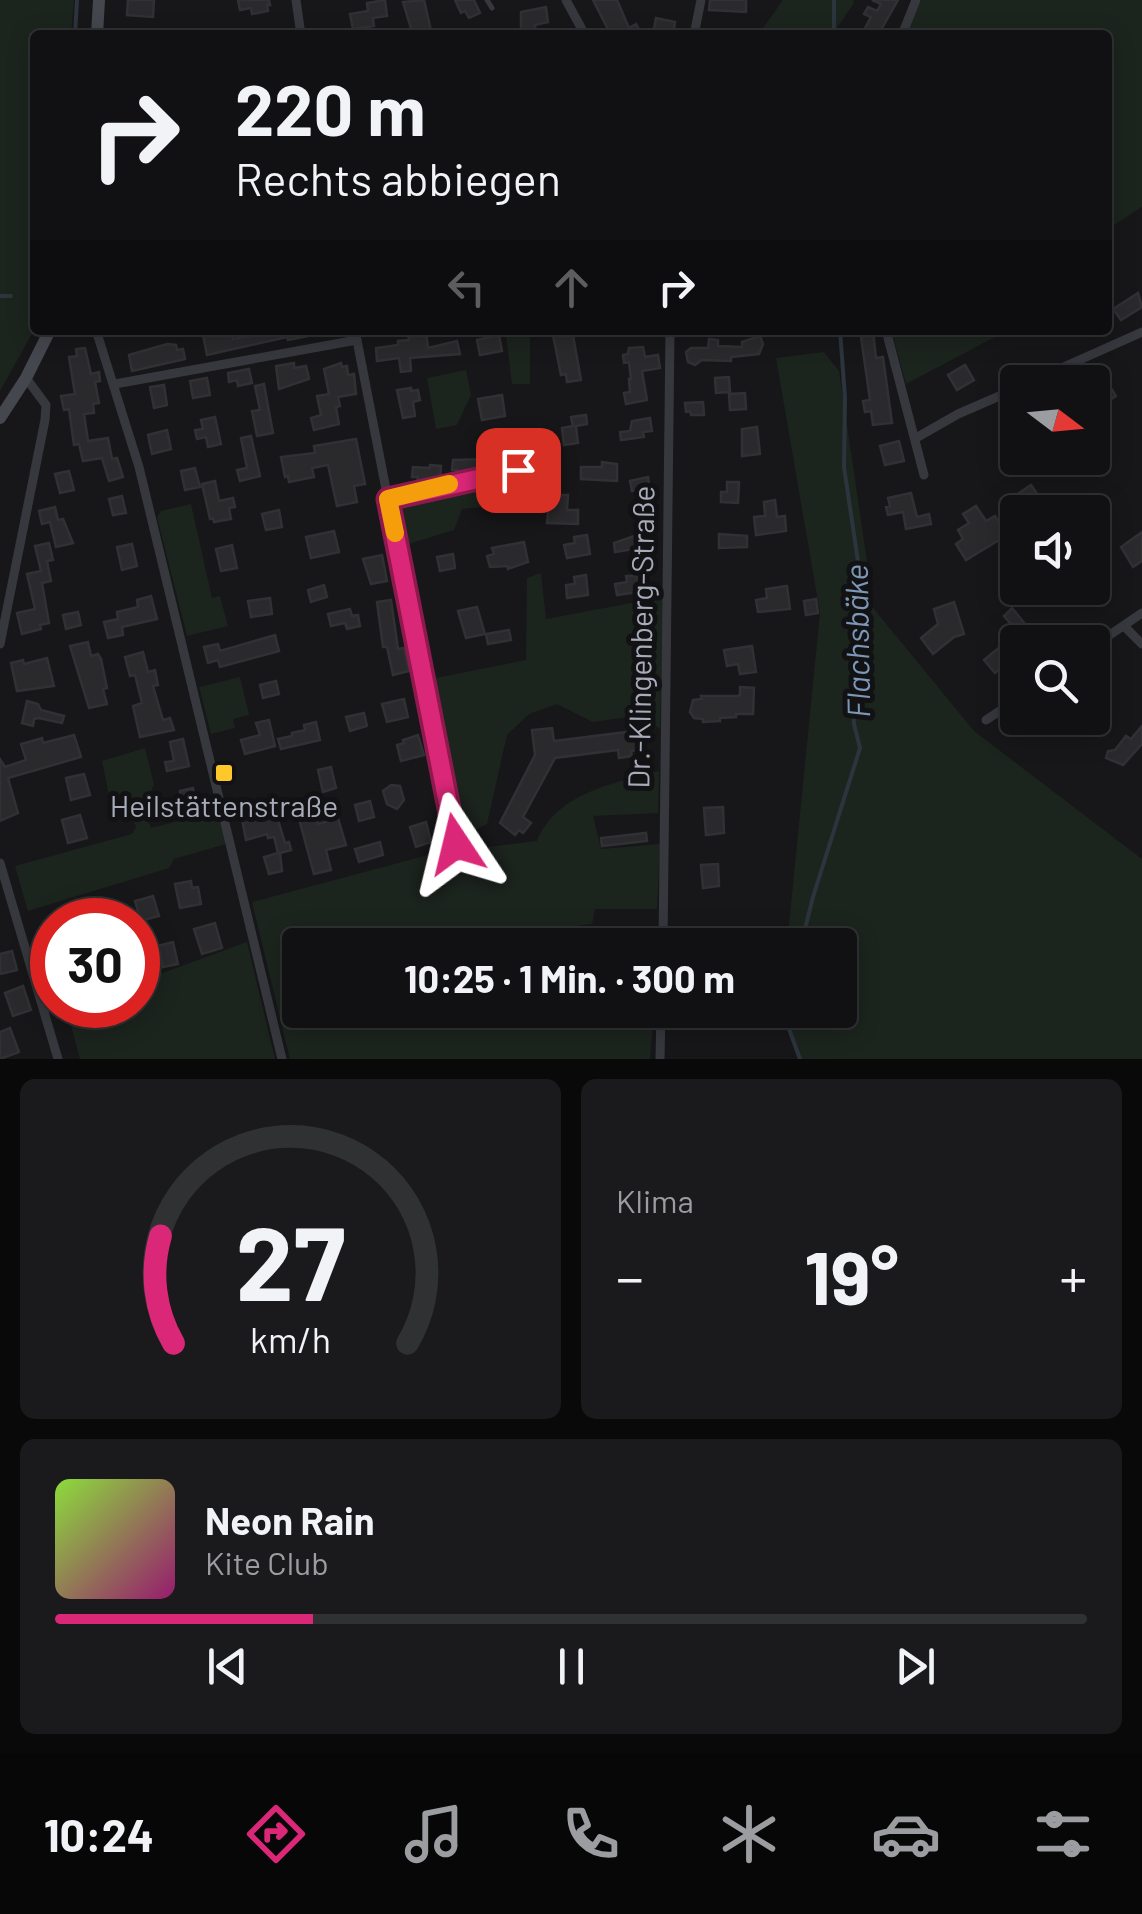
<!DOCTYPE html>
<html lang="de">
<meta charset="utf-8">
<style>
body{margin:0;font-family:Barlow,sans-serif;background:#1a1a1c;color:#f1f3f6;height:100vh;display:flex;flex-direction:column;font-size:38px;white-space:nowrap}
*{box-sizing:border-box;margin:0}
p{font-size:32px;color:#9c9da0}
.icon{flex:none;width:55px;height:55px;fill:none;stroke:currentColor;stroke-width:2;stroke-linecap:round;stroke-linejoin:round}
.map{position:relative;height:1059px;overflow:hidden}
.drawer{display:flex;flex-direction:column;gap:20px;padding:20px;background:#09090a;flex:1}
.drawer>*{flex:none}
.hud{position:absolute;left:30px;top:30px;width:1082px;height:305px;border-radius:10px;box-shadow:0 5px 25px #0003,0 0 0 2px #303133;background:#111113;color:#f1f3f6;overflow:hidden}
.needle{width:65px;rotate:106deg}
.fabs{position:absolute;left:1000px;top:365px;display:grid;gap:20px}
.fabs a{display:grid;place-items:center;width:110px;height:110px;border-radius:10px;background:#111113;box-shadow:0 5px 25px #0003,0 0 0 2px #303133;font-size:50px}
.speed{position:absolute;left:30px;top:898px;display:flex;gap:20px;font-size:50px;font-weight:700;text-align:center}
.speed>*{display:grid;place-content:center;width:130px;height:130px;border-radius:50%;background:#111113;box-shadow:0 5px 25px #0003,0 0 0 2px #303133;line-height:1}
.speed .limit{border:15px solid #d22;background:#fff;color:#111}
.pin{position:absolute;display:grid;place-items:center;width:85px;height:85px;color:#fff;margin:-42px;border-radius:20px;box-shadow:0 5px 15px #0006}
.me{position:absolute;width:110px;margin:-55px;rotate:350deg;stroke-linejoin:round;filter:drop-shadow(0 0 8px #0008)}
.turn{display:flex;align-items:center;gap:35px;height:210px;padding:0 40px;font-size:45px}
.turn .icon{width:130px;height:130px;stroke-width:2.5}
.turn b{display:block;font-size:70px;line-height:85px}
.lanes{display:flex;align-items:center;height:95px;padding:0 40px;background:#0003;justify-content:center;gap:50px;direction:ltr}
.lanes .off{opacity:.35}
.big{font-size:75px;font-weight:700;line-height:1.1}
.drawer .card{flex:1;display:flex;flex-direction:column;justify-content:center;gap:15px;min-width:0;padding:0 35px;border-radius:15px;background:#1a1a1c}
.drawer .dial{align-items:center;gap:0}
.dial svg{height:260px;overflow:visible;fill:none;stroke:#303133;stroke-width:7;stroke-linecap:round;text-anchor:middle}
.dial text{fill:#f1f3f6;stroke:none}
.song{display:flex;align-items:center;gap:30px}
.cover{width:120px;height:120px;border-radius:15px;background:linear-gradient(135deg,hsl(90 70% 55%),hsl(320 70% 35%))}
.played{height:10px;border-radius:5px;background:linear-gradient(90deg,#db2777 25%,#303133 25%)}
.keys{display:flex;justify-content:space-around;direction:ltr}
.heat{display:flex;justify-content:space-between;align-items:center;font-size:55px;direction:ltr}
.drawer .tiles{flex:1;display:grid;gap:20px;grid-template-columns:1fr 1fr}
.card:last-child{grid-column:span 2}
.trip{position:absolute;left:282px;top:928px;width:575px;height:100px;border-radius:10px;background:#111113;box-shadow:0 5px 25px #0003,0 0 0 2px #303133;font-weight:700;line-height:100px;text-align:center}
.tabs{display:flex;height:160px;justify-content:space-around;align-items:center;background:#070708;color:#9c9da0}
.tabs .icon{width:70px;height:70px}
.tabs .on{color:#db2777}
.tabs b{font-size:45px;color:#f1f3f6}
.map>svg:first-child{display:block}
.green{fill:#1c241e}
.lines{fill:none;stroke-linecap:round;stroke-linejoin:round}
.stream{stroke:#2c343e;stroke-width:4}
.building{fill:#2a2a2d;stroke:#313135;stroke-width:2.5}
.lane{stroke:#37383e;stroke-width:5}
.street{stroke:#37383e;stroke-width:9}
.secondary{stroke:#45474e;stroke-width:12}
.route-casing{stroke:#8e194d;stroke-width:25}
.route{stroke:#db2777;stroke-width:18}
.slow{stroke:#f59e0b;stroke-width:18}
.poi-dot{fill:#fec82a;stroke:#121214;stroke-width:4}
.labels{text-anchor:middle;stroke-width:10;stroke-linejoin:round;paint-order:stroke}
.street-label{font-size:30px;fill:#a8acba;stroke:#121214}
.poi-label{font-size:30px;fill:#a8acba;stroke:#121214}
.water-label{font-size:32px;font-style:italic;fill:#7d97b7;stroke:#121214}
</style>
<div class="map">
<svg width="1142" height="1059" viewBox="0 0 1142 1059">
<rect width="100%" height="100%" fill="#171719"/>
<g class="green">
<path d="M0,0H74L71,35H35V328L0,391Z"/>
<path d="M783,0H853L854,3L832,35H758Z"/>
<path d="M921,0H1142V207L1108,229V35H906Z"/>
<path d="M502,330H530V384H512L506,335Z"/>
<path d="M891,330H1008L906,384Z"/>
<path d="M824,352L839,371L874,609L974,731L1142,859V1059H799L780,1010H840V945H787L820,613L776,358Z"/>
<path d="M466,370L471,395L457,425L436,429L427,378Z"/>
<path d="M503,475L500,505L462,509L454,530L408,544L401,496Z"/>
<path d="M191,504L212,598L220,596L228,626L187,636L157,517L161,511Z"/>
<path d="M541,573L546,619L663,597L660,729L643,715L593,722L557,704L529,714L507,735L487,824L461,837L431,679L526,660L527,578Z"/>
<path d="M240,677L249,715L233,719L235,728L211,734L199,687Z"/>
<path d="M145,748L154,784L144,809L151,828L217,811L226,844L174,859L169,868L28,911L15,866L132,834L136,827L128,806L110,801L102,761Z"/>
<path d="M659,771L658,813L593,816L601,849L660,844L657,909H595L592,924L576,926V945H300V1010H654L650,1059H290L252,902L432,854L537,841C556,793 614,783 659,771Z"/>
<path d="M247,942L275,1059H80L66,1007L138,1005V982Z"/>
</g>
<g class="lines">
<g class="stream">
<path d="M834,0V35"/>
<path d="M75,35L77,0"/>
<path d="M0,296H11"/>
<path d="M801,945L813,897L860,748L854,724L852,650L863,595L844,467L845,398L840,330"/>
<path d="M782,1010L800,1059"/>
</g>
</g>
<g class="building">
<path d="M128,0H154L153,17L127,15Z"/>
<path d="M238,0H269L270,5H267L268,11L252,14L251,8L240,10Z"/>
<path d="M385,0L387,16L373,18L374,26L353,29L350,14L368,11L367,3Z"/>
<path d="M424,0L432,35H413L403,2Z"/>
<path d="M455,0H474L480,13L469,18L465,11L461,13Z"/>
<path d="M593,0H617L629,28L636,24L642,35H611Z"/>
<path d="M710,0H746V12L709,10Z"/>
<path d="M872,0H898L878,35L864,30L871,17L864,14L868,7L877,11L881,4Z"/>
<path d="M546,7L548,22L535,25L536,35H521V12Z"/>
<path d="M656,18L675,22L673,35L653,34Z"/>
<path d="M1138,293L1142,307L1121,320L1113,309Z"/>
<path d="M202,330H216L217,335L232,332L233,339L257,335L256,330H317L318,334L288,340L287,337L207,355Z"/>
<path d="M552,330H572L581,380L567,382L566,374L561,375Z"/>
<path d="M860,330H873L876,358L883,357L892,423L873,425L871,411L865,412L863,401L870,400Z"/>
<path d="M426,331L428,348L457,341L460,354L410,358L411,371L401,372L399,358L377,361L376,348L398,345V341L409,340L408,333Z"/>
<path d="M499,335L502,351L480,355L477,340Z"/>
<path d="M760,336L763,344L759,354L731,357V361L702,360L695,365L688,362L686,352L691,348H708L709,339L718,340V346L742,347V342Z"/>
<path d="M167,344L176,345L177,350L183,349L185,359L132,371L129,355Z"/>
<path d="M643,347L645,357L658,355L660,368L642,371L647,400L626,404L624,393L630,392L629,379H631L629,362L624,363L623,355L628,354L629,348Z"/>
<path d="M85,348L91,374L99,372L100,381L95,382L99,403L93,404L94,413L84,414L88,441L108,438L112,459L117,458L123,477L109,481L102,458L83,461L79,444L74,445L69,409L64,410L61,396L75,394L69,357L77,356L76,349Z"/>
<path d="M294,363V368L306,366L309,379L279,389L276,366Z"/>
<path d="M341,363L342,367L347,366L348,375L354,374L356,394L338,397L340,406L336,407L339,424L314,430L311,418L321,415L317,396L329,394L324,369Z"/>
<path d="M965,365L974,380L957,390L948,375Z"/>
<path d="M249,369L252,383L238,386L237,380L229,382L228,373Z"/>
<path d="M729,377L730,392L716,393L715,378Z"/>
<path d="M207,378L210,395L193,398L190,381Z"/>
<path d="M264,384L273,433L257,436L252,411L260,410L255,386Z"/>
<path d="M164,385L167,405L154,408L150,387Z"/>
<path d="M1109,385L1116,396L1097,408L1092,396Z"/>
<path d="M411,388V391L418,390L420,400L413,402L415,416L403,418L397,390Z"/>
<path d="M745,393L746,409L730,410L729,394Z"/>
<path d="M502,395L505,416L482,420L478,399Z"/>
<path d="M703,402L704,415H691L690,411L686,412L685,403Z"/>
<path d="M586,415L587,424L576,426L578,443L564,445L562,428L573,426L571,417Z"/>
<path d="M215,417L221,444L208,447L206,437L197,439L195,430L203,429L201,420Z"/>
<path d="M650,418L652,431L643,432L644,437L621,440L620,432L630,431L632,421Z"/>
<path d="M757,427L760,454L742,456V429Z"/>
<path d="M167,430L171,449L152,454L148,435Z"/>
<path d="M251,436L260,476L240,481L237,470L247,468L241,438Z"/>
<path d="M356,439L365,484L354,486L357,502L337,506L328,465L312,468L314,477L289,482L288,476L285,477L281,457L315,453L314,446Z"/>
<path d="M899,441L904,461L885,465L880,446Z"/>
<path d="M504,450L516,451L515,464L499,468L480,467V472L466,475L457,474V470H452L453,460L487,459V452L504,454Z"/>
<path d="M602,462L617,464V481L581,479V467H602Z"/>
<path d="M430,465L441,466L440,481L417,482L418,477H412L413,467L430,468Z"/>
<path d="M195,468L200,487L185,490L181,471Z"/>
<path d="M69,471L74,490L60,493L55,474Z"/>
<path d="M648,477L651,498L639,500L637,490L632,491L630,481Z"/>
<path d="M215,481L219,501L233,498L235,507L229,508L231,519L214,522L213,518L210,519L202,484Z"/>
<path d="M727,482H739L738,503L721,502V492H727Z"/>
<path d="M1031,485L1041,499L1019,512L1010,499Z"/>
<path d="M911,493L917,517L929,514L931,524L906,529L903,512L888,515L886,507L890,506L888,498Z"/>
<path d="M550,495H568L567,510H578V524L547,523Z"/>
<path d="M122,496L126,513L113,515L109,499Z"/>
<path d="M775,500L777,517L785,516L786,531L756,535L754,517L765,516L764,502Z"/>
<path d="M976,506L986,521L995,516L1007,535L966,560L956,544L963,539L958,530L969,523L963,514Z"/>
<path d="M55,507L58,520L63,519L73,543L56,547L50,522L42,524L39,511Z"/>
<path d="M279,510L282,527L266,530L262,514Z"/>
<path d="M649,525L652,546L615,552L614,543L637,535L636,527Z"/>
<path d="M334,531L339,552L311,558L306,537Z"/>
<path d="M1142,532V561L1133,567L1121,547Z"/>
<path d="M719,534L747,536V547L719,548Z"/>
<path d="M587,535L590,554L567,558L564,545L575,543L574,537Z"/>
<path d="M524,542L528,562L508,569V566L490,567L487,556L494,554L492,548Z"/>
<path d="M49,543L53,560L47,561L51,581L42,583L49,623L40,625L41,629L22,634L17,613L35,609L27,574L41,571L35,546Z"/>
<path d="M132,544L137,566L122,570L117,547Z"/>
<path d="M232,545L237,568L221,571L216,549Z"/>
<path d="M453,554L455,568L440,571L437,557Z"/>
<path d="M382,555L387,581L371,584L363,559Z"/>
<path d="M586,575L588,595L567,598L566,585L575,584L574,577Z"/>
<path d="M637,575L639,592L617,595L615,584L627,582L626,576Z"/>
<path d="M324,585L327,597L311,602L308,590Z"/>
<path d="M787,586L790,609L758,612L756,600L767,598L766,589Z"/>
<path d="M151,596L157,619L122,627L123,635L108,638L104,622L118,619L117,612L138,607L137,600Z"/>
<path d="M270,598L272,614L251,617L248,601Z"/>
<path d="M816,599L818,613L806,615L804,601Z"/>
<path d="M391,600L398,649L404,648L409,671L393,675L387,647H383L377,602Z"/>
<path d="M954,602L964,634L954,637L933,654L921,638L938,624L934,609Z"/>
<path d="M477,607L485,634L466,638L458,611Z"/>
<path d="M1012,608L1026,625L1018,632L1004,616Z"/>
<path d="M350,609L352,616L358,615L360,626L347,629L345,623L331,626L328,614Z"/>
<path d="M78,612L81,625L66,629L63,615Z"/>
<path d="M509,630L511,640L488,644L486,634Z"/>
<path d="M275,635L279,651L220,667L218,660L208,663L204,647L218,644L220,651Z"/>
<path d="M88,642L91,656L98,654L101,659L107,688L103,689L107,704L89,708L70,646Z"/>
<path d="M752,646L756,672L740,674L738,664L727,666L724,650Z"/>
<path d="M1001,646L1015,664L1008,670L1005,665L995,673L984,660Z"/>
<path d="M143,652L148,672L155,670L158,685L153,686L163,720L170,718L174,730L140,737L133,706L142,703L135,675L130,676L125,657Z"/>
<path d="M47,658L54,686L17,691L11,663L23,660L24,664Z"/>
<path d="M276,681L279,694L263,698L260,685Z"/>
<path d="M740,687L754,688L753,714H736V717L720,718V721L703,722V719L694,718L690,712L693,700L702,699L701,696H737L740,695Z"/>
<path d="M404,699L408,717L387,722L382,704Z"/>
<path d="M27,701L38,704L41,710L64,716L62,723L39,718L34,719L33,726L22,723Z"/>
<path d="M364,713L367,726L350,731L346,717Z"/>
<path d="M269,720L275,746L245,754L241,740L260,735L256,723Z"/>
<path d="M316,722L320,740L281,749L278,739L292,736V733L305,730L304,725Z"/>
<path d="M1142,726V744L1123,765L1106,758L1108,751L1115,750L1126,736L1131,739Z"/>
<path d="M552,728L554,741L635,731L638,750L631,751L632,756L619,758L618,750L555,758L523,817L531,823L523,833L519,830L515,835L500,823L535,755L532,730Z"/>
<path d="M74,735L81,757L8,778L18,813L0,821V759L5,767L26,760L21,744L42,738L43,743Z"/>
<path d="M418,735L424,755L401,761L397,745L404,743L403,740Z"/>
<path d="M183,739L189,766L167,771L165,762L174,761L170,742Z"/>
<path d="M331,767L336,788L323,792L318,770Z"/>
<path d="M84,774L90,795L71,800L66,778Z"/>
<path d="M391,785L400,786L404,800L397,809L387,804L383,791Z"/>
<path d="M193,788L198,812L182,815L180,791Z"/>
<path d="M370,801L374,817L359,821L355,805Z"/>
<path d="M313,804L318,824L338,818L346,845L326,850L331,870L314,874L296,808Z"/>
<path d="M723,807L724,833L706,835L704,808Z"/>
<path d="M275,810L285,843L289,842L291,850L280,853L282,871L269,874L264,857L278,853L274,837L268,838L267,834L246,840L242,819Z"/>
<path d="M80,815L87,838L68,843L62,820Z"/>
<path d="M426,822L431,842L416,847L410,827Z"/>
<path d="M646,833L647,841L602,846L601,838Z"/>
<path d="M380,842L383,855L359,862L355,849Z"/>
<path d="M718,864L719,886L703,888L701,865Z"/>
<path d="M191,881L192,888L198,887L201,904L180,908L175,884Z"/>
<path d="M153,896L159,916L141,921L135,901Z"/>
<path d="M117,905L118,920H101L100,906Z"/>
<path d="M215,923L222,948L202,954L194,929Z"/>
<path d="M173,942L178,964L163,967L158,946Z"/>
<path d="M12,951L17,970L0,974V954Z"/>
<path d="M23,986L31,1010L13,1016L5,993Z"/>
<path d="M10,1028L19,1052L0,1059V1032Z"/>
</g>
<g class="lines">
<g class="lane">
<path d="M487,0L492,8"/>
<path d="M388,499L518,470"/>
</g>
<g class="street">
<path d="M296,0L301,35"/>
<path d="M566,0L585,35"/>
<path d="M694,35L701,0"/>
<path d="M902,35L916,0"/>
<path d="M96,330L139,467L282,1059"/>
<path d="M355,330L456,849"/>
<path d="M886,330L924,475"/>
<path d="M1030,382L1142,332"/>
<path d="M115,384L357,340"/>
<path d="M916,438L958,414L1018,388"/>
<path d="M1124,626L1142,644"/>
<path d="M0,644L45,420L46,405L26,378"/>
<path d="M1092,647L1142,613"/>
<path d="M986,720L1018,699"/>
<path d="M0,863L58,1059"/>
<path d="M663,945L670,330"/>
<path d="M660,1059L661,1010"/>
</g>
<g class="secondary">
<path d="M97,35L99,0"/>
<path d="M0,418L26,378L50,330"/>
</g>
</g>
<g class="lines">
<g class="route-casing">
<path id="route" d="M456,844L388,499L518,470"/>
</g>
<use href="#route" class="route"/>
<path class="slow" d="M395,533L388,499L449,484"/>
</g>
<rect class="poi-dot" x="214" y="763" width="20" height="20" rx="5"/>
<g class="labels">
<g class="street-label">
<text transform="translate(642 637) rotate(-89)" y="10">Dr.-Klingenberg-Straße</text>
</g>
<g class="poi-label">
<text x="224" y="817">Heilstättenstraße</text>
</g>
<g class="water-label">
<text transform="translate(858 641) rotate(-91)" y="11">Flachsbäke</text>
</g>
</g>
</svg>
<div class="fabs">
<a><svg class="needle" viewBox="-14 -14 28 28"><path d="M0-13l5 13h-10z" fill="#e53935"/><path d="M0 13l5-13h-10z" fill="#9c9da0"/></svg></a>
<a><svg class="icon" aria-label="sound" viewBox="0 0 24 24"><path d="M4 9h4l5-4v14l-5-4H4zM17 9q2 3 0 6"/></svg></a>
<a><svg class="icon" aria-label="search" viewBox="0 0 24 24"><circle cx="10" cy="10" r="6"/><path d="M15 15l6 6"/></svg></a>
</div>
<div class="speed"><div class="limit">30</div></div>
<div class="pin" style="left:518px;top:470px;background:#d93025"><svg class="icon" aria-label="arrive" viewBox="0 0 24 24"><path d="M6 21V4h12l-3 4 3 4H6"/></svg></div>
<svg class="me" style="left:456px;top:844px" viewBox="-20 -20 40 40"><path d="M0-17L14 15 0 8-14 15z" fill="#db2777" stroke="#fff" stroke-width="4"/></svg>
<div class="trip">10:25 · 1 Min. · 300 m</div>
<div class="hud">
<div class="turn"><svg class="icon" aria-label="right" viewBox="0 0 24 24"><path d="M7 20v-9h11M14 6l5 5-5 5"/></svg><div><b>220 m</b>Rechts abbiegen</div></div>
<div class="lanes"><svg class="icon off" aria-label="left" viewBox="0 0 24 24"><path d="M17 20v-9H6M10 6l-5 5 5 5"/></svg><svg class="icon off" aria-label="ahead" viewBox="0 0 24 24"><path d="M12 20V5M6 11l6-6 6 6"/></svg><svg class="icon" aria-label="right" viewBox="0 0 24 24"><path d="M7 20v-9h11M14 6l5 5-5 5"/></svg></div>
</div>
</div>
<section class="drawer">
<div class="tiles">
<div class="card dial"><svg viewBox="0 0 100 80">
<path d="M14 69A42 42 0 1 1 86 69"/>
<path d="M14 69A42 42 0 0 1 10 36" stroke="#db2777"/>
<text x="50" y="56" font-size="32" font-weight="700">27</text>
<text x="50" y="72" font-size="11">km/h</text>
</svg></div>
<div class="card"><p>Klima</p>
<div class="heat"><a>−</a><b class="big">19°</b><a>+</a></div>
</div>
<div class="card">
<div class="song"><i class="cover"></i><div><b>Neon Rain</b><p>Kite Club</p></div></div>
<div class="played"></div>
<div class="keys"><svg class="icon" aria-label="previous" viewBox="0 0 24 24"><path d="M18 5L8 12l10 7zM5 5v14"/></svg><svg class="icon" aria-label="pause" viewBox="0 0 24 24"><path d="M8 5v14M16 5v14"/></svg><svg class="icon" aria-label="next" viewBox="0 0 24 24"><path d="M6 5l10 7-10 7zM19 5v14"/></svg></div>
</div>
</div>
</section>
<nav class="tabs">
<b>10:24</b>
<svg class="icon on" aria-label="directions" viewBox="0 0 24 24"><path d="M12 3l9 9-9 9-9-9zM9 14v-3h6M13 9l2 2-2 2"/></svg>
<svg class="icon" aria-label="music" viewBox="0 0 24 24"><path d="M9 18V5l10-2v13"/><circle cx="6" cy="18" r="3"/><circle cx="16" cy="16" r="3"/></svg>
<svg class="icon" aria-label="phone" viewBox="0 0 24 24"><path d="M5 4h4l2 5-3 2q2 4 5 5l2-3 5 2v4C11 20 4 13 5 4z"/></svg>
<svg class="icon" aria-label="climate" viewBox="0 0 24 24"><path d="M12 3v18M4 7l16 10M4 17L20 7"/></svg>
<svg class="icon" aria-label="car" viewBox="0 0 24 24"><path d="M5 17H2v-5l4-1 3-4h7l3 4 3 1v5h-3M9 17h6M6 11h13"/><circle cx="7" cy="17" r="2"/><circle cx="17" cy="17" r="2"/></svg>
<svg class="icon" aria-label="filters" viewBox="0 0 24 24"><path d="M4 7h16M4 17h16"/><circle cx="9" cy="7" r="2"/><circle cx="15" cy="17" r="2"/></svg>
</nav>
